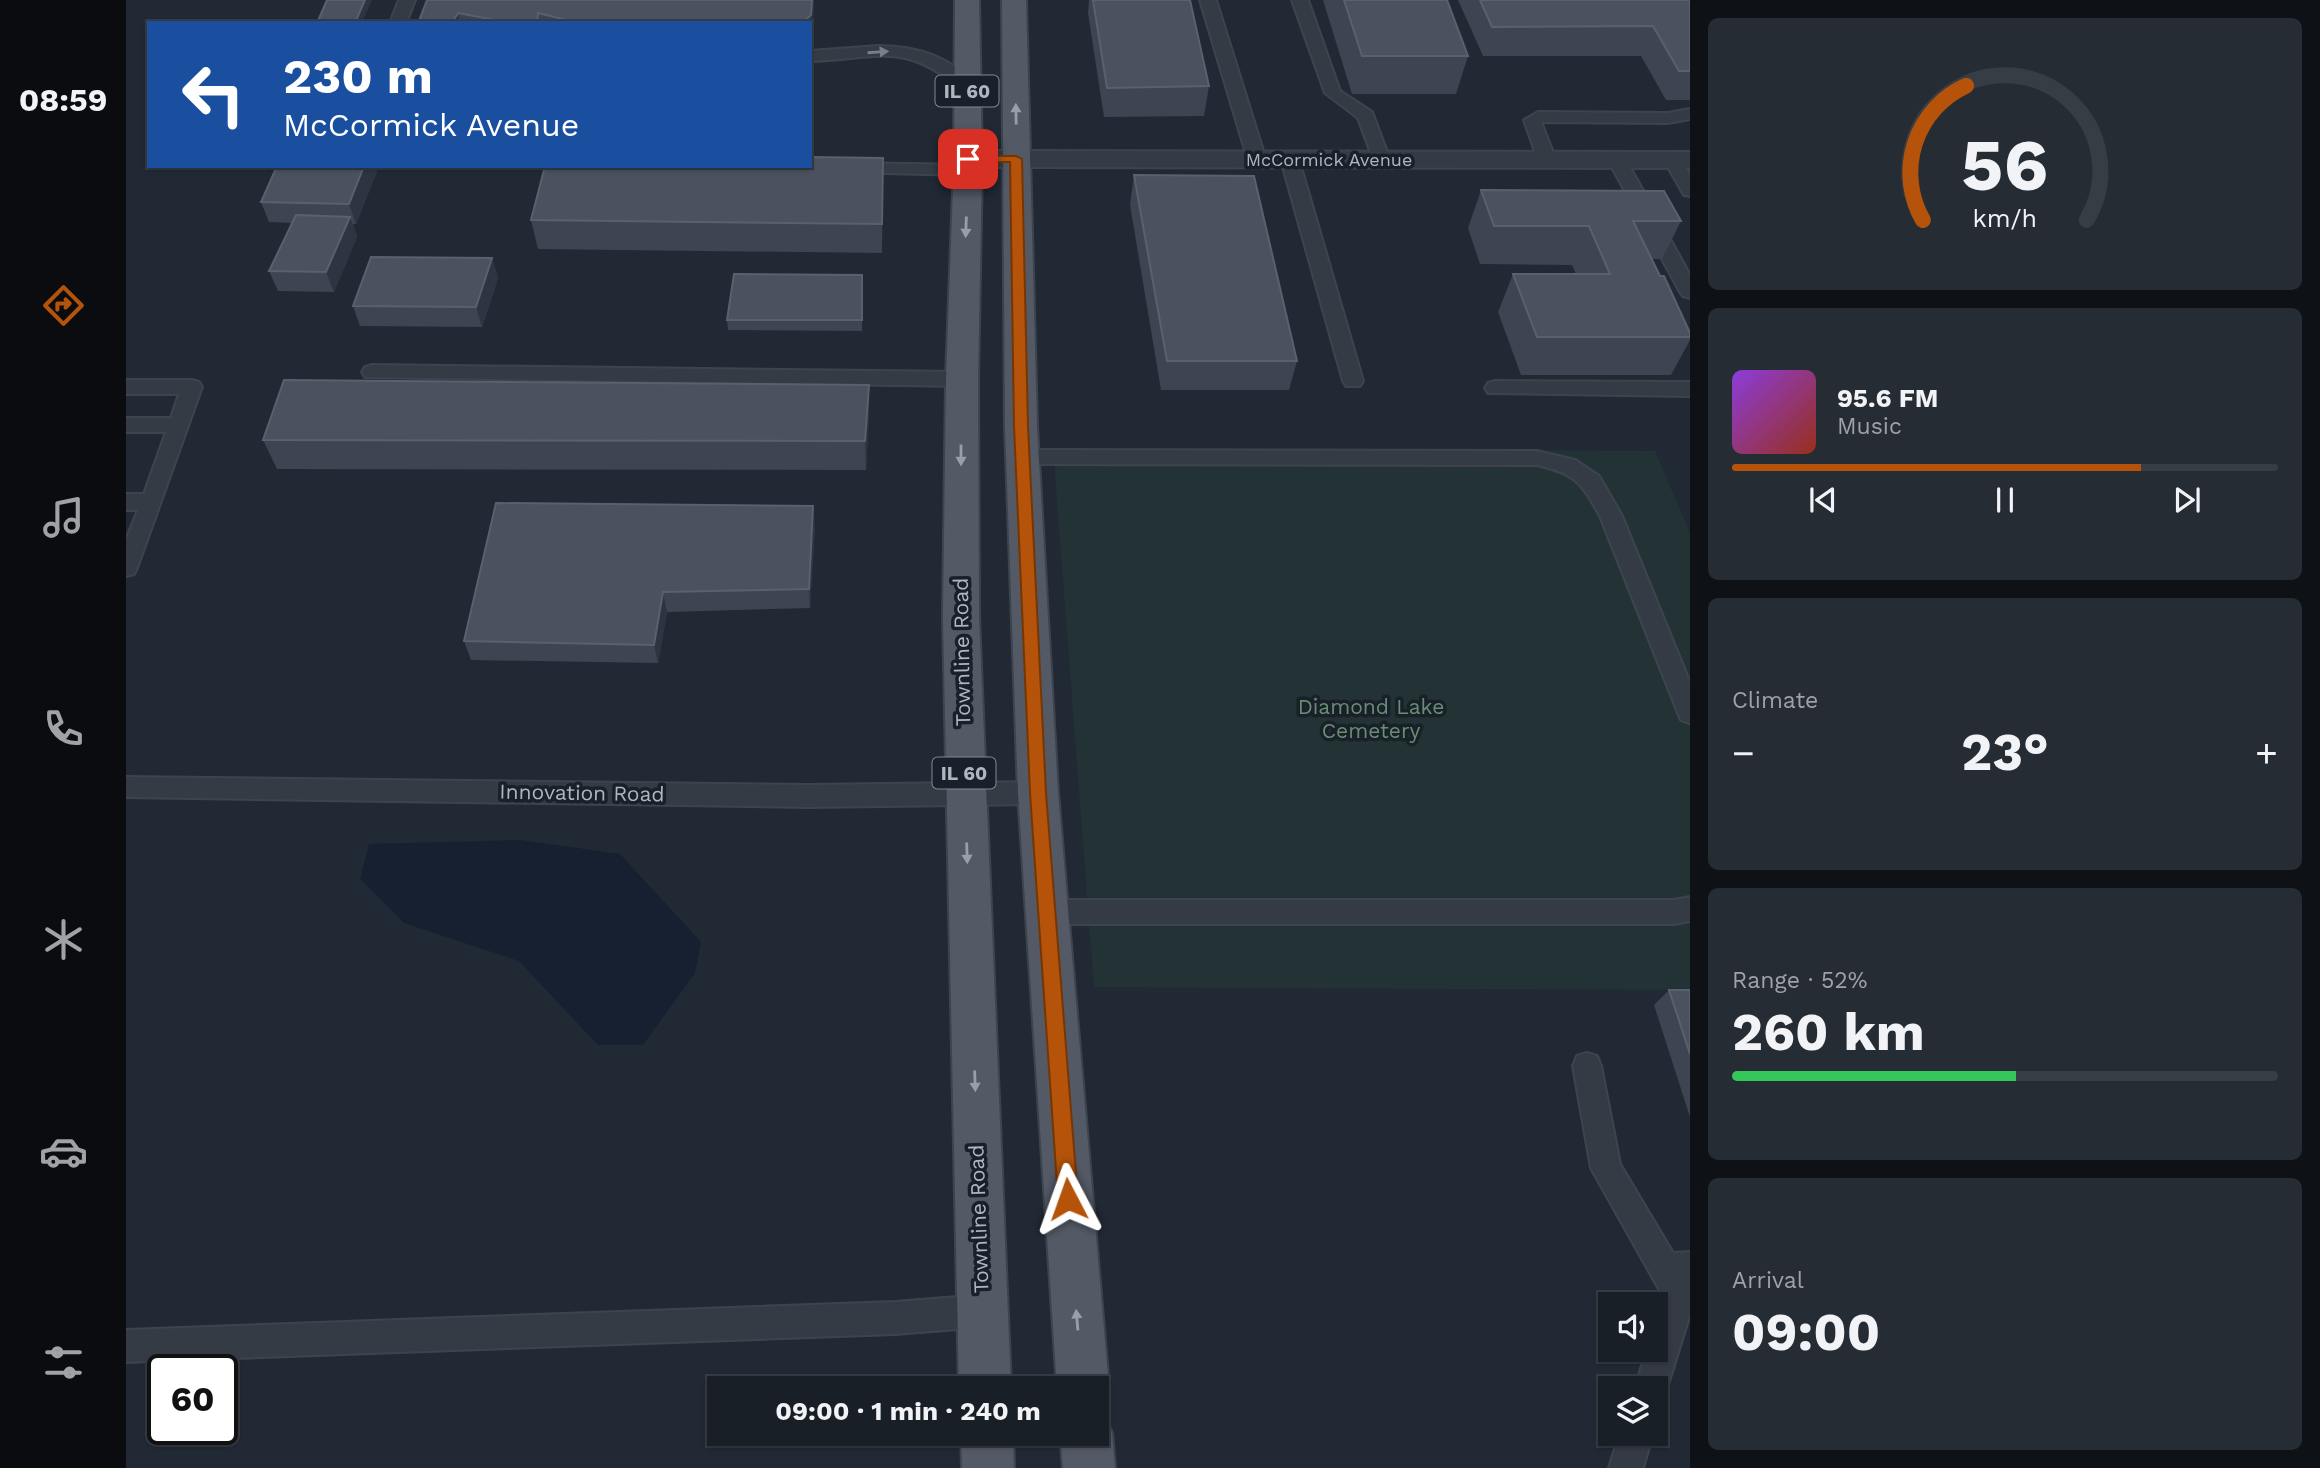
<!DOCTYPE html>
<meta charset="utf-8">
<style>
body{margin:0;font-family:"Work Sans",sans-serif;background:#262c33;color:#f1f3f6;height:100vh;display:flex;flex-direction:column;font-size:26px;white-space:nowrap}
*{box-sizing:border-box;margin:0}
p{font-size:23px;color:#9fa2a7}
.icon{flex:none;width:38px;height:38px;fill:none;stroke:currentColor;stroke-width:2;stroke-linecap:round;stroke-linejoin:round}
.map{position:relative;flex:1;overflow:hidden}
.details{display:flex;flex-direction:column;gap:18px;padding:18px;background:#0e1115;width:630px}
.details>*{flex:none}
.guide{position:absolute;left:21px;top:21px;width:665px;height:147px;border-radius:0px;box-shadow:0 2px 5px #0004,0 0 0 2px #373d44;background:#1a4fa0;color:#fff;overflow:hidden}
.tools{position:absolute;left:1472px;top:1292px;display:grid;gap:14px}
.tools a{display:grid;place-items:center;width:70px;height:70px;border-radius:0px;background:#191f27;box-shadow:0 2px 5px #0004,0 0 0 2px #373d44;font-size:35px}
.speed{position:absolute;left:21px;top:1354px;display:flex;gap:14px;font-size:35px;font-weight:700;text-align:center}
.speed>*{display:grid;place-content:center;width:91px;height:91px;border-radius:50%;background:#191f27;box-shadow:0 2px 5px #0004,0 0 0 2px #373d44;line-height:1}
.speed .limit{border:4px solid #111;border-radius:10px;background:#fff;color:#111}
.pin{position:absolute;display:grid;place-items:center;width:60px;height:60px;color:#fff;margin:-30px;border-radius:14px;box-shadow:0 4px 10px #0006}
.me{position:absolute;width:77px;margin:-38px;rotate:356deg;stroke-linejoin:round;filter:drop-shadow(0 0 5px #0008)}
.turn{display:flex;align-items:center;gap:24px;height:147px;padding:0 21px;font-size:32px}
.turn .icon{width:91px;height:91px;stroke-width:2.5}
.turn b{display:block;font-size:49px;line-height:60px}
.big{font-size:52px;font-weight:700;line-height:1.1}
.details .card{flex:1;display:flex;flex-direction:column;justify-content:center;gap:10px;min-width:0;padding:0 24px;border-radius:10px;background:#262c33}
.details .dial{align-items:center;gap:0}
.dial svg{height:182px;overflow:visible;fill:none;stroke:#373d44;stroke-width:7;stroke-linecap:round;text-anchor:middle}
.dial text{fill:#f1f3f6;stroke:none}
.song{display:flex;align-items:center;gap:21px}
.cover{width:84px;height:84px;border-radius:10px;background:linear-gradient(135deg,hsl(270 70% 55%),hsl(10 70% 35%))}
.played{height:7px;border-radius:4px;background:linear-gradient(90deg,#b45309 75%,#373d44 75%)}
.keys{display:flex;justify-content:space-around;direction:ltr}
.heat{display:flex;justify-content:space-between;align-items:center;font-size:38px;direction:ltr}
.charge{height:10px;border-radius:5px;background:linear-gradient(90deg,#34c759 52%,#373d44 0)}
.trip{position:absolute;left:581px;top:1376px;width:402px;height:70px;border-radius:0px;background:#191f27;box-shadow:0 2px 5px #0004,0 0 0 2px #373d44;font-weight:700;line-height:70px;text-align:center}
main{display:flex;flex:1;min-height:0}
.menu{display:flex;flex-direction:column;width:126px;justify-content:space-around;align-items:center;background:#0a0c10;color:#9fa2a7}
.menu .icon{width:49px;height:49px}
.menu .current{color:#b45309}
.menu b{font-size:32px;color:#f1f3f6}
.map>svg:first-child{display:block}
.green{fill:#233335}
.water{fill:#162030}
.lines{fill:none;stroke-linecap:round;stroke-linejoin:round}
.lane-casing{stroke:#3e444e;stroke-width:4}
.street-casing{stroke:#3e444e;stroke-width:4}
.primary-casing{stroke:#3e444e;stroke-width:4}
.lane{fill:#353b45;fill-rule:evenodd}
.street{fill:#353b45;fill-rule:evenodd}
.primary{fill:#535a65;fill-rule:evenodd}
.wall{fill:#3d4552}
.shaded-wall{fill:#2c3541}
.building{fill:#49525e;stroke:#59616e;stroke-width:2}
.oneway{fill:#787f89}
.oneway2{fill:#989faa}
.route{fill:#b45309;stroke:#753606;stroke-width:2}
.labels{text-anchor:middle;stroke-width:7;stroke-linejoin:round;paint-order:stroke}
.far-street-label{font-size:18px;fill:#afb6c1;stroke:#1a2029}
.shield{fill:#1a2029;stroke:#828993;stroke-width:2}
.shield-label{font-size:19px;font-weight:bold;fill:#afb6c1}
.street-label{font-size:21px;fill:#afb6c1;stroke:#1a2029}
.park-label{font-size:21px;fill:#698f72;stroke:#1a2029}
</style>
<main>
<nav class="menu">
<b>08:59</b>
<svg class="icon current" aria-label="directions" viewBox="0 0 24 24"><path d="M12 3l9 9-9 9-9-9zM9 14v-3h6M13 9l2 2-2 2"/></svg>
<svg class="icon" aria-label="music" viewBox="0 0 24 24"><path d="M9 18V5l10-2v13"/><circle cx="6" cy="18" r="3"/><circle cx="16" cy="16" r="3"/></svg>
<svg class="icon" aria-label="phone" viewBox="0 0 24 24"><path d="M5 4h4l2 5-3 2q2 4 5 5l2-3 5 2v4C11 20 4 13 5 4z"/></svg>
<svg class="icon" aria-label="climate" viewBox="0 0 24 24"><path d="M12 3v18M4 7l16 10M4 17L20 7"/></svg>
<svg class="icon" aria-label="car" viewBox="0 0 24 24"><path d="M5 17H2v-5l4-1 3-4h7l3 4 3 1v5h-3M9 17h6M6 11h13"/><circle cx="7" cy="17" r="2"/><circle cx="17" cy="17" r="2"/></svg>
<svg class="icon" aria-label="filters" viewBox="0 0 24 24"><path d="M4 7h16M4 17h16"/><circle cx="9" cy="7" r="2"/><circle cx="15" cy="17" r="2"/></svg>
</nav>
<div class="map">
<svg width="1564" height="1468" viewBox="0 0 1564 1468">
<rect width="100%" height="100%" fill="#212934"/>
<path class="green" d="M927,448L1529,451L1564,533V990L968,987Z"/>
<path class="water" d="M394,840L494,854L575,942L569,973L517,1045H472L393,961L278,923L234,879L243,844Z"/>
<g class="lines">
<g class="lane-casing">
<g id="lane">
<path d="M273,0H289L280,23H264Z"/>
<path d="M1074,0H1090L1140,160L1137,164L1131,165L1122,160Z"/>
<path d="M1166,0H1182L1214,91L1246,112L1264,160L1261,164H1249L1232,118L1199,93Z"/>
<path d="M752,46C789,46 825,56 849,86L841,91L835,90C779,40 752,59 684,61V51Z"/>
<path d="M1564,109V119L1542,123L1415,122L1430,160L1421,165L1412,160L1398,120L1412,112L1542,113Z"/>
<path d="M1164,155L1173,160L1237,381L1234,386H1220L1217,381L1155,160Z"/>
<path d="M1491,155L1500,160L1564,275V298L1557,296L1554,292L1482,160Z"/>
<path d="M1547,155L1553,156L1564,175V196L1558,195L1538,160Z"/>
<path d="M723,163L842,165L851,170L842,175L717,172L714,168L717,164Z"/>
<path d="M246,365L836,372L843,374L846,379L843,384L836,386L239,377L236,372L239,367Z"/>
<path d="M0,380H66L73,382L76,387L11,568L8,574L0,576V540L12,510H0V494H18L40,432H0V418H45L53,394H0Z"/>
<path d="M1369,381L1564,382V396L1362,393L1359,388L1362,383Z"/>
<path d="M897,450L1411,451L1449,460L1473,476L1496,516L1564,683V723L1555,720L1552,713L1474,516C1455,482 1450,474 1411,465L897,464L890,462L886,457L890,452Z"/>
<path d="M0,777L682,785L912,782L921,786L925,793L921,800L912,804L682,807L0,797Z"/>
<path d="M1564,897V921L1548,924H921L912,920L908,912L912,904L921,900H1548Z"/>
<path d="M1461,1053L1471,1056L1475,1066L1494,1164L1547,1253L1564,1252V1314L1541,1388L1537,1400L1530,1402V1388H1509L1521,1349H1530V1323L1538,1298L1465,1168L1447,1066L1451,1056Z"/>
<path d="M857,1295L868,1300L873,1311L868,1322L857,1327L769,1334L0,1362V1330L769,1302Z"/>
<path d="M1494,1433H1527L1517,1468H1483Z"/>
</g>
</g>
<g class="street-casing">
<path id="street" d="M842,151L1564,152V168L842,167L832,165L828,159L832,153Z"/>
</g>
<g class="primary-casing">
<g id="primary">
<path d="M829,0H853L856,162L852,379L853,617L885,1388H833L817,617L820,379L828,162Z"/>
<path d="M876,0H900L911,426L932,793L983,1388L975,1406L971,1408V1388H931L892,793L879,426Z"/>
<path d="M971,1412L978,1415L986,1433L989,1468H937L934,1433H971Z"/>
<path d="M835,1433H887L888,1468H836Z"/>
</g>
</g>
<use href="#lane" class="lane"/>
<use href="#street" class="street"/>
<use href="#primary" class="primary"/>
</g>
<g class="wall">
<path d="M301,0H688L686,35L684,36V23H293V21Z"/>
<path d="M963,0H1064L1083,86L1078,116L978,117L962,13Z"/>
<path d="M1197,0H1321L1342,56L1330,94H1226Z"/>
<path d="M1332,0H1564V100H1540L1515,56H1357Z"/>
<path d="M757,158L756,253L412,249L405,220Z"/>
<path d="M253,166L230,224H227L231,237L208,292L152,291L143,271L167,223L143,222L135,202Z"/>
<path d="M1008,175L1171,361L1163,390H1035L1004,205Z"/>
<path d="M1355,190L1555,221L1536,259H1526L1564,333V340L1545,375H1395L1372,312L1387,274H1450L1446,265L1354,264L1342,228Z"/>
<path d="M366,258L372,278L356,327L234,326L227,306Z"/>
<path d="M736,275V331L602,330L601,320Z"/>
<path d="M743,385V414L740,470L151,469L137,440Z"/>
<path d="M689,526L684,608L541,612L532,663L345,660L338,641Z"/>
<path d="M1543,990H1564V1117L1528,1005Z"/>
</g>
<g class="shaded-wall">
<path d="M239,0H246L236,23H229Z"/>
<path d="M686,0H688L686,35L684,36V23H676Z"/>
<path d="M332,13L334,23H326Z"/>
<path d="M238,166H253L230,224L223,204Z"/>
<path d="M224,217L231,237L208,292L200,272Z"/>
<path d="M366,258L372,278L356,327L350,307Z"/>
<path d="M743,385V414L740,470L739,441Z"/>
<path d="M687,506L689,526L684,608L683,589Z"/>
<path d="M537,592L541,612L532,663L528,645Z"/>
</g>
<g class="building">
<path d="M201,0H239L229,23H191Z"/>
<path d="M301,0H686L685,15L676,23H453L412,13L411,23H385L332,13L326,23H310L293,21Z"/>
<path d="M967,0H1064L1083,86L981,88Z"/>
<path d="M1218,0H1321L1342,56H1236Z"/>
<path d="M1354,0H1564V71H1553L1527,26L1366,27Z"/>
<path d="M684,157L757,158L756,224L405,220L419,166H684Z"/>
<path d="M151,166H238L223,204L135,202Z"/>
<path d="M1008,175L1128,176L1171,361H1041Z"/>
<path d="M1355,190L1538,191L1555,221H1507L1534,276H1538L1564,333V337H1411L1387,274H1484L1463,226H1368Z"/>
<path d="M170,215L224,217L200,272L143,271Z"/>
<path d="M245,257L366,258L350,307L227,306Z"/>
<path d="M608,274L736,275V320H601Z"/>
<path d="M158,380L743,385L739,441L137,440Z"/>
<path d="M370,503L687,506L683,589L537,592L528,645L338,641Z"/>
<path d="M1543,990H1564V1054Z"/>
</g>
<defs><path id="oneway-solid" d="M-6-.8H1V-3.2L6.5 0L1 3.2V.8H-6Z" transform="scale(1.75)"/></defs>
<use class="oneway" href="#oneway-solid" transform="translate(752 52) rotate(-4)"/>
<g class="oneway2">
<use href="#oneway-solid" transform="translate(890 114) rotate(-91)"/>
<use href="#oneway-solid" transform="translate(840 227) rotate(92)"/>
<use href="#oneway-solid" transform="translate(835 455) rotate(90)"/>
<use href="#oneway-solid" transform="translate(841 853) rotate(88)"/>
<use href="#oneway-solid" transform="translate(849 1081) rotate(88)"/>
<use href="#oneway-solid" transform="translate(951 1320) rotate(-95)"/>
</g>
<path class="route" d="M838,156H890L896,159L902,426L920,793L952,1199L949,1206L942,1209L935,1206L932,1199L904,793L888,426L884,162H842L838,161Z"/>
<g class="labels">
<g class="far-street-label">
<text x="1203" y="166">McCormick Avenue</text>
</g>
<g class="shield">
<rect x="809.5" y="75.5" width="63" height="31" rx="5"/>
<rect x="806.5" y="757.5" width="63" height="31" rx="5"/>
</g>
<g class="shield-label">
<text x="841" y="98">IL 60</text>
<text x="838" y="780">IL 60</text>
</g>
<g class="street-label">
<text transform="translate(836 652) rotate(-91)" y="7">Townline Road</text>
<text transform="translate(456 793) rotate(1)" y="7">Innovation Road</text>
<text transform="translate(853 1219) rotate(-92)" y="7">Townline Road</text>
</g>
<g class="park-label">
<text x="1245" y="714">Diamond Lake<tspan x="1245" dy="24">Cemetery</tspan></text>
</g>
</g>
</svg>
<div class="tools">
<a><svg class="icon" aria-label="sound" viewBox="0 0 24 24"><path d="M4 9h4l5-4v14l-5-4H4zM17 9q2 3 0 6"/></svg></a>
<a><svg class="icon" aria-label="layers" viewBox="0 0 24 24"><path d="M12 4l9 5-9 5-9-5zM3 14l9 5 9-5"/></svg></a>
</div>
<div class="speed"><div class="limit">60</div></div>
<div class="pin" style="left:842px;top:159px;background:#d93025"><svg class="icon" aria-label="arrive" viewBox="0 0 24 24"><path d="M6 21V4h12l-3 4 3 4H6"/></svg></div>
<svg class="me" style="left:942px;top:1199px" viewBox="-20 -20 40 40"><path d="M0-17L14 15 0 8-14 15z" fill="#b45309" stroke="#fff" stroke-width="4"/></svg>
<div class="trip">09:00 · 1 min · 240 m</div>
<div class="guide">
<div class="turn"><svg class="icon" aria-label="left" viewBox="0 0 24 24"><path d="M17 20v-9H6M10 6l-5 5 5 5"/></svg><div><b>230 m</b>McCormick Avenue</div></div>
</div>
</div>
<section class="details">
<div class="card dial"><svg viewBox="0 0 100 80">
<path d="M14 69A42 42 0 1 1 86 69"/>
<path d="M14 69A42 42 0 0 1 33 10" stroke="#b45309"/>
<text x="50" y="56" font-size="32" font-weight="700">56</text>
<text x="50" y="72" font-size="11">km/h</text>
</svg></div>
<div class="card">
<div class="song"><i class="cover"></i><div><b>95.6 FM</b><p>Music</p></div></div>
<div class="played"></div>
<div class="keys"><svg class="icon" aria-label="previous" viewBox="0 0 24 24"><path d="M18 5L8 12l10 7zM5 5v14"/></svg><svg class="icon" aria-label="pause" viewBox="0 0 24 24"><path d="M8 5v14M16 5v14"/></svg><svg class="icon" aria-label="next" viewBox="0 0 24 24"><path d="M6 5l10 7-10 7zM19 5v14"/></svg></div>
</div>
<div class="card"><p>Climate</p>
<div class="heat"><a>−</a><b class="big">23°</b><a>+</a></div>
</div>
<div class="card"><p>Range · 52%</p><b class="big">260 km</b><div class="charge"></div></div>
<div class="card"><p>Arrival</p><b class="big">09:00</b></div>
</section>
</main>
